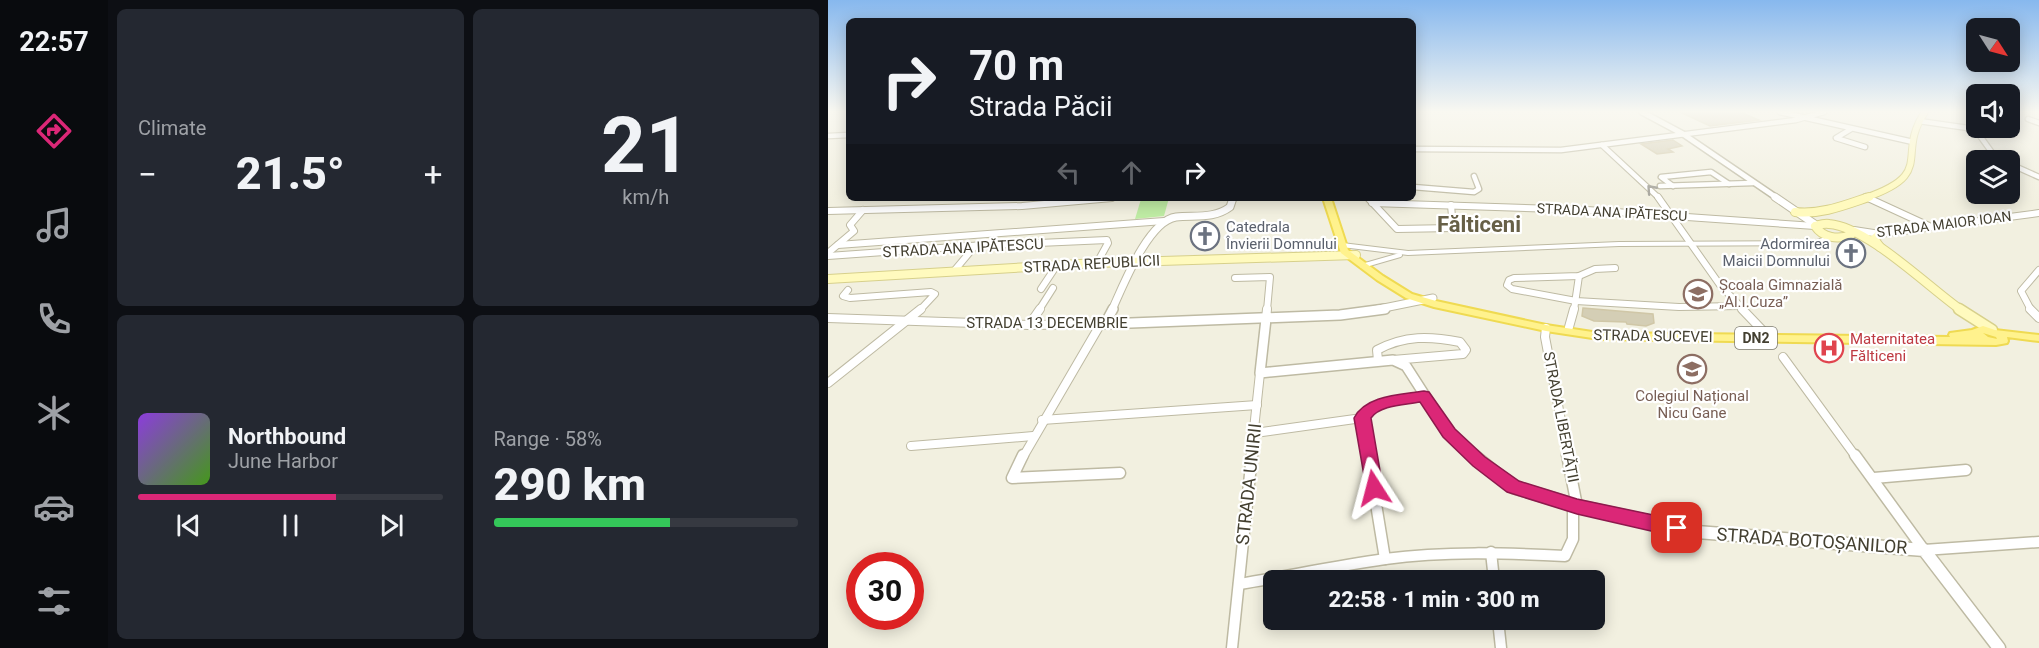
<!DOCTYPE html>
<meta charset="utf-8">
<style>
body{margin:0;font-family:Roboto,sans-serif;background:#242831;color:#f1f3f6;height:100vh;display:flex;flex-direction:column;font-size:22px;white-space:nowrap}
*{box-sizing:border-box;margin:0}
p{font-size:20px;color:#9ea1a6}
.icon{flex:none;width:33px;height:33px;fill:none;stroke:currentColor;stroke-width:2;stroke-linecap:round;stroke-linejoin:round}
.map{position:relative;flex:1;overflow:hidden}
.panel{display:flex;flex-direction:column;gap:9px;padding:9px;background:#0d0f14;width:720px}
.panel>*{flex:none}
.banner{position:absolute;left:18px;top:18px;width:570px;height:183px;border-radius:9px;box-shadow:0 3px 15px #0003;background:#171b24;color:#f1f3f6;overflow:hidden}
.needle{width:39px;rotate:126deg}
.tools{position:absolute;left:1138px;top:18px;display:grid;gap:12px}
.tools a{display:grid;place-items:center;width:54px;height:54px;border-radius:9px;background:#171b24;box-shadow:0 3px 15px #0003;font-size:30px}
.speed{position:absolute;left:18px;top:552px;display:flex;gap:12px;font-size:30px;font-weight:700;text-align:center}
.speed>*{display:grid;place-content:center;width:78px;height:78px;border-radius:50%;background:#171b24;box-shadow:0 3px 15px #0003;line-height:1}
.speed .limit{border:9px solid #d22;background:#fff;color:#111}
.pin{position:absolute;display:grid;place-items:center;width:51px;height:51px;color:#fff;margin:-26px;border-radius:12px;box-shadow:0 3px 9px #0006}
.me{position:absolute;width:66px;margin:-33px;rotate:351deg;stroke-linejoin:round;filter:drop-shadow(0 0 4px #0008)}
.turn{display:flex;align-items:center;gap:21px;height:126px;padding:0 24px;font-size:27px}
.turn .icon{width:78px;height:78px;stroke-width:2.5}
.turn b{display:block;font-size:42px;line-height:51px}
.lanes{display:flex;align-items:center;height:57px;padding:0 24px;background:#0003;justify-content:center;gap:30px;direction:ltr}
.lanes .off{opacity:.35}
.big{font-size:45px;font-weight:800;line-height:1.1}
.panel .widget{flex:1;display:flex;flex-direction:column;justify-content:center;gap:9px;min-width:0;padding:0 21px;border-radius:9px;background:#242831}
.panel .dial{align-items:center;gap:0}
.dial b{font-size:78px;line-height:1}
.song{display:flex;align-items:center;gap:18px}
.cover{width:72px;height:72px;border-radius:9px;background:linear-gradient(135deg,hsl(270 70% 55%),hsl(100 70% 35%))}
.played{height:6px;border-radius:3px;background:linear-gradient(90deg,#db2777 65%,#363941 65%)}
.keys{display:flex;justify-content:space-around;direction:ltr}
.heat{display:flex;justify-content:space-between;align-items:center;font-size:33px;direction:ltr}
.charge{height:9px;border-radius:4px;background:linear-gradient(90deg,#34c759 58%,#363941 0)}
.panel .tiles{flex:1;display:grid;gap:9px;grid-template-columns:repeat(2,1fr)}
.trip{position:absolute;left:435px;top:570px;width:342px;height:60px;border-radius:9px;background:#171b24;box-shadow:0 3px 15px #0003;font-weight:800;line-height:60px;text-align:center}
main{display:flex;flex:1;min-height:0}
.menu{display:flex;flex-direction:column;width:108px;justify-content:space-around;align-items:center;background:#090b0e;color:#9ea1a6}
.menu .icon{width:42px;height:42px}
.menu .current{color:#db2777}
.menu b{font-size:27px;color:#f1f3f6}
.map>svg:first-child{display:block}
.green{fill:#bfeca4}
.building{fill:#d4ceb5;stroke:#d0c7a7;stroke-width:1.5}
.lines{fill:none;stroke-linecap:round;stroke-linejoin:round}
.pedestrian-casing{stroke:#bebaa3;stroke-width:6}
.minor-far3-casing{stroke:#bebaa3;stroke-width:7}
.minor-far2-casing{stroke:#bebaa3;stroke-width:8}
.minor-far1-casing{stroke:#bebaa3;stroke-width:10}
.minor-casing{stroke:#bebaa3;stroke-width:13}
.tertiary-far3-casing{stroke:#bebaa3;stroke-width:8}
.tertiary-far2-casing{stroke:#bebaa3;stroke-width:9}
.tertiary-far1-casing{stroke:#bebaa3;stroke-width:12}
.tertiary-casing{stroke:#bebaa3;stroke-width:15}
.secondary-far2-casing{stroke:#d7d08b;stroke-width:8}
.secondary-far1-casing{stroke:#d7d08b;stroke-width:10}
.secondary-casing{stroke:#d7d08b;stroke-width:13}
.primary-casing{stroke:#efda52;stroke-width:4}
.pedestrian{stroke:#fff;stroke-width:4}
.minor-far3{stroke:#fff;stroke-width:4.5}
.minor-far2{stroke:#fff;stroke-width:6}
.minor-far1{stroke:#fff;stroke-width:8}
.minor{stroke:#fff;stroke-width:10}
.tertiary-far3{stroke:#fff;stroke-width:5}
.tertiary-far2{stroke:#fff;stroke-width:7}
.tertiary-far1{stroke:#fff;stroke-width:9}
.tertiary{stroke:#fff;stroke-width:12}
.secondary-far2{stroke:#fffabe;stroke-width:6}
.secondary-far1{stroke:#fffabe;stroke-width:8}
.secondary{stroke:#fffabe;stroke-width:10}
.primary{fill:#fff28d;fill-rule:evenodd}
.oneway{stroke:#a2a098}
.route{fill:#db2777;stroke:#8e194d;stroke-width:1.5}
.labels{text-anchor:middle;stroke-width:4.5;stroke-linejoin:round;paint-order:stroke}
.far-street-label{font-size:14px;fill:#444031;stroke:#fff}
.shield{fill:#fff;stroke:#7c796f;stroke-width:1.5}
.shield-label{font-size:14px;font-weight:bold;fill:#444031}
.worship-label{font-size:15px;fill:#5b616d;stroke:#fff;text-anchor:start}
.street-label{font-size:15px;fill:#444031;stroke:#fff}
.education-label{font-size:15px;fill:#785e54;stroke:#fff;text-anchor:start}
.health-label{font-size:15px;fill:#be3a42;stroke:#fff;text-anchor:start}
.near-street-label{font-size:18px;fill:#444031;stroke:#fff}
.far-town-label{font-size:22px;font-weight:bold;fill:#676047;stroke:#fff}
</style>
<main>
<nav class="menu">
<b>22:57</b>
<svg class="icon current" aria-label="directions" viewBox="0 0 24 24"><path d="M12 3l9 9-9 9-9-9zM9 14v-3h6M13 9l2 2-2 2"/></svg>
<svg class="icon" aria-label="music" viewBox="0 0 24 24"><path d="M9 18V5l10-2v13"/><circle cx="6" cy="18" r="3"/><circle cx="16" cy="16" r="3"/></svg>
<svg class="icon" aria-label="phone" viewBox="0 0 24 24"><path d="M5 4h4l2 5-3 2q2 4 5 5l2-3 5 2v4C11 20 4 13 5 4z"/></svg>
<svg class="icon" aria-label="climate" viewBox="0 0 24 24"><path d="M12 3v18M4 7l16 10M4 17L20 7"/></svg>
<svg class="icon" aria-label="car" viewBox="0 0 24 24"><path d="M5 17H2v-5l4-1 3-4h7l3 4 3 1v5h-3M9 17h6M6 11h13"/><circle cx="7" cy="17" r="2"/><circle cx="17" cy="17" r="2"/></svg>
<svg class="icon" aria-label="filters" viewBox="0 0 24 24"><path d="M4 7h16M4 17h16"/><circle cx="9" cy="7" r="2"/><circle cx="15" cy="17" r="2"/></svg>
</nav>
<section class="panel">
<div class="tiles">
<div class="widget"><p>Climate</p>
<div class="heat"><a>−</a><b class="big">21.5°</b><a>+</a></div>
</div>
<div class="widget dial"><b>21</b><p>km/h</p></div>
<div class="widget">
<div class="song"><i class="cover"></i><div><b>Northbound</b><p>June Harbor</p></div></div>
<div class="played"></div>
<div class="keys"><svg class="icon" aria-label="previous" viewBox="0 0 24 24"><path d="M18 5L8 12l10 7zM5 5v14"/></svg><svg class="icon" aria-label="pause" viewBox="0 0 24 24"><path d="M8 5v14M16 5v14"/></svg><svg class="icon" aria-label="next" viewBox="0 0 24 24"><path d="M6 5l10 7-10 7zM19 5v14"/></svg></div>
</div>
<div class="widget"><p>Range · 58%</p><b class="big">290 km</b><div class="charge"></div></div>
</div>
</section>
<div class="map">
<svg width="1211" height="648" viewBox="0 0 1211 648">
<rect width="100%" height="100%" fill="#f2f0e0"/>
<path class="green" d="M341,198L336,216L307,219L313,199Z"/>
<g class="building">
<path d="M852,112H912L931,120L882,126Z"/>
<path d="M845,140L854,146L840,149L845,152L829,154L813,144Z"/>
<path d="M755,308L825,314L826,323L818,326L799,324L798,322L766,321L754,316Z"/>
</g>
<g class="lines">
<g class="pedestrian-casing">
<g id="pedestrian">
<path d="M514,245L580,253L791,244L986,243L1004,237"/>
<path d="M534,266L572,255"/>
</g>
</g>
<g class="minor-far3-casing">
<g id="minor-far3">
<path d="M952,112L1085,142"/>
<path d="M1200,119L1211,123"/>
<path d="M1091,121L1147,129L1165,154L1174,160"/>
<path d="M1023,129L1008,138L1037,147"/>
<path d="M0,136L21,135"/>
<path d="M774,145L831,198"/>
<path d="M585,149L733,150L968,120L996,112"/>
<path d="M1182,164L1211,177"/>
<path d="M832,186L925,183"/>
<path d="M845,186L833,177L883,172L901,184"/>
<path d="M585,187L646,192L651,189L646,176"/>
<path d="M1038,197L1041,198"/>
<path d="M281,198H284"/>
</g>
</g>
<g class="minor-far2-casing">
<g id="minor-far2">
<path d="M830,197L892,285L916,310"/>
<path d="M1038,197L1101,226"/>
<path d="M540,198L569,229L625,228L623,205"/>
<path d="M544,203L759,210L987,226"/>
<path d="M0,211L194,206L284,198"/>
<path d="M1026,230L1052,234L1211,213"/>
<path d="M10,245L336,221"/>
<path d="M0,253L26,231L22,225L35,210"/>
<path d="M0,256L140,246L279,240L280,243L269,263"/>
<path d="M787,268L767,269L751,276L686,278L681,280L679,285L684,289L748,301L851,307L912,306"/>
<path d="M126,271L147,246"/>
<path d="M407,278L442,277L439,310"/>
<path d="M213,289L229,265"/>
<path d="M20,290L15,296L22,298L103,292L107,294L92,310"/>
<path d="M211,310L225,288"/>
<path d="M746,310L751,276"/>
<path d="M1203,310L1193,291L1211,270"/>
</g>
</g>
<g class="minor-far1-casing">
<g id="minor-far1">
<path d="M914,309L937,333"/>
<path d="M1202,309L1211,318"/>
<path d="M0,318L201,325L274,324"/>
<path d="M438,319L439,309"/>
<path d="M201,325L212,309"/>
<path d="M741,327L746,309"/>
<path d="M718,328L717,337L740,457"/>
<path d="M955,357L1028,457"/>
<path d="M550,360L549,350C577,335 602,336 632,342L638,350L635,354L565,360"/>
<path d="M0,383L93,309"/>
<path d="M214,420L429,405"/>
<path d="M427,433L534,418"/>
<path d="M83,446L205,436"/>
<path d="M195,457L272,325"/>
<path d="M423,457L432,373"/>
<path d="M540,457L534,418C549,400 574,400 595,396"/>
</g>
</g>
<g class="minor-casing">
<g id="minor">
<path d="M195,455L184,478L292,473"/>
<path d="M540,455L557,559"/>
<path d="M739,455L749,506"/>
<path d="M1027,455L1096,550L1211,542"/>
<path d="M1046,478L1138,470"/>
<path d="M663,552L666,580"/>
<path d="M411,584C460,576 508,566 557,559C617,551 677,553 737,556L745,539V505"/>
<path d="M670,620L673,648"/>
<path d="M404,648L424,455"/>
</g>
</g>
<g class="tertiary-far3-casing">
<path id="tertiary-far3" d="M814,112L855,134L949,198"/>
</g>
<g class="tertiary-far2-casing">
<g id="tertiary-far2">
<path d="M947,197L988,225"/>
<path d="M284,310C295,286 320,221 348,217C367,215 386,219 402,207L405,198"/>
<path d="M546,310L605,298"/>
</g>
</g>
<g class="tertiary-far1-casing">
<g id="tertiary-far1">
<path d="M285,309L277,324L512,315L557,309"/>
<path d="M438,319L432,373L565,360L578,366L621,433L646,457"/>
</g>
</g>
<g class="tertiary-casing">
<path id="tertiary" d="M645,455L685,487L749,506L869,532L1096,550L1171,648"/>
</g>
<g class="secondary-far2-casing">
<path id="secondary-far2" d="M1037,198C1109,173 1067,156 1097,112"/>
</g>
<g class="secondary-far1-casing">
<g id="secondary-far1">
<path d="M967,212C993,215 1017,205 1041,197"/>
<path d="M1023,232V235C1010,240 995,238 987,226C991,225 996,223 1001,224C1040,227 1100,287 1133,310"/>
<path d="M1052,234L1046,239L1052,247"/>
<path d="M0,279L269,263L528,255"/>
</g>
</g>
<g class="secondary-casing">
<path id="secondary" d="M1131,309L1164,330"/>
</g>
<g class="primary-casing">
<path id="primary" d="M495,198H503L520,250L555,276L584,294L608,301L718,325L771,333L1122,337L1121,335L1122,333L1144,330L1155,326L1167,330L1211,335V341L1179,337L1180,341L1179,343L1168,345L771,339L718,331L606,307L578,298L549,280L513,253ZM1155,333L1168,337L1169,339L1160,337Z"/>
</g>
<use href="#pedestrian" class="pedestrian"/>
<use href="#minor-far3" class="minor-far3"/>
<use href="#minor-far2" class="minor-far2"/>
<use href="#minor-far1" class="minor-far1"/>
<use href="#minor" class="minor"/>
<use href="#tertiary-far3" class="tertiary-far3"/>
<use href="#tertiary-far2" class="tertiary-far2"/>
<use href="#tertiary-far1" class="tertiary-far1"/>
<use href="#tertiary" class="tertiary"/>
<use href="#secondary-far2" class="secondary-far2"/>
<use href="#secondary-far1" class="secondary-far1"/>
<use href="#secondary" class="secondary"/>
<use href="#primary" class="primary"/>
</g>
<defs><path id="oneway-chevron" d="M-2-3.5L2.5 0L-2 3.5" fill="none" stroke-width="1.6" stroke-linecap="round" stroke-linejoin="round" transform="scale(1.5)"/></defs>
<use class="oneway" href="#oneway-chevron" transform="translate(823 189) rotate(-132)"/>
<linearGradient id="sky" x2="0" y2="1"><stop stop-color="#87b8ee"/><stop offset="0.55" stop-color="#f9f8f1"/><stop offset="1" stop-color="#f9f8f1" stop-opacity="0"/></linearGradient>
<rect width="1211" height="203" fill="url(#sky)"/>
<path class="route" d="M596,391L601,392L627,429L657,457L691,481L749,499L849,520L856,523L859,528L856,534L849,537L749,514L679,492L645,466L615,437L592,402C577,405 552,405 543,418L555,488L552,493L546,496L539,493L526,418C538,395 572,395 596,391Z"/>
<defs>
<g id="church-ring" transform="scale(1.5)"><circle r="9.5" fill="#fff" stroke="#6b7280" stroke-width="1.5"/><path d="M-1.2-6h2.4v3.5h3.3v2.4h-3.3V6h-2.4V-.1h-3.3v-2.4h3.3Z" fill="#6b7280"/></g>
<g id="school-ring" transform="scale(1.5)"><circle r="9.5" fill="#fff" stroke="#8d6e63" stroke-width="1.5"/><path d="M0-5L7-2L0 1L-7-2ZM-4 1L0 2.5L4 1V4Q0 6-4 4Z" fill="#8d6e63"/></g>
<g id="hospital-ring" transform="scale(1.5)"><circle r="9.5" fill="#fff" stroke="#e0444e" stroke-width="1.5"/><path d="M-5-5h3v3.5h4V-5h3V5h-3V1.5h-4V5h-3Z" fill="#e0444e"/></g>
</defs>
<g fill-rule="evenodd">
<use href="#church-ring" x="377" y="236"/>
<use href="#church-ring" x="1023" y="253"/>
<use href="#school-ring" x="870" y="294"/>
<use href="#hospital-ring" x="1001" y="348"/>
<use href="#school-ring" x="864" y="369"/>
</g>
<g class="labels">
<g class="far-street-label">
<text transform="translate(784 212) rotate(3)" y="5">STRADA ANA IPĂTESCU</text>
<text transform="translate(1116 224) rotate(-7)" y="5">STRADA MAIOR IOAN</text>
</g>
<rect class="shield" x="907" y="327" width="42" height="22" rx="4.5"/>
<g class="shield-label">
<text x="928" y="343">DN2</text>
</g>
<g class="worship-label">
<text x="398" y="232">Catedrala<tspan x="398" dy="17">Învierii Domnului</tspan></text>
<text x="1002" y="249" text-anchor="end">Adormirea<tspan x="1002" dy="17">Maicii Domnului</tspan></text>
</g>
<g class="street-label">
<text transform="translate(135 248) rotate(-3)" y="5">STRADA ANA IPĂTESCU</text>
<text transform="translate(264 264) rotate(-3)" y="5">STRADA REPUBLICII</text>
<text x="219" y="328">STRADA 13 DECEMBRIE</text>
<text transform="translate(825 336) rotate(1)" y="5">STRADA SUCEVEI</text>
<text transform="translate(733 417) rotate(79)" y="5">STRADA LIBERTĂȚII</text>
</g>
<g class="education-label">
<text x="891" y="290">Școala Gimnazială<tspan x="891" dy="17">„Al.I.Cuza”</tspan></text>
<text x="864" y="401" text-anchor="middle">Colegiul Național<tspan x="864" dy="17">Nicu Gane</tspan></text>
</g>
<g class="health-label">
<text x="1022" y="344">Maternitatea<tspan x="1022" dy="17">Fălticeni</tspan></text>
</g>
<g class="near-street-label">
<text transform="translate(421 484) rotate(-84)" y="6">STRADA UNIRII</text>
<text transform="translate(984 541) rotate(4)" y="6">STRADA BOTOȘANILOR</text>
</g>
<g class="far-town-label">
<text x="651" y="232">Fălticeni</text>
</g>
</g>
</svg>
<div class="tools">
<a><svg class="needle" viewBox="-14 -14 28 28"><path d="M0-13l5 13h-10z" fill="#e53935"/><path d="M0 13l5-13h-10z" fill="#9ea1a6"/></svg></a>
<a><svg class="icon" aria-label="sound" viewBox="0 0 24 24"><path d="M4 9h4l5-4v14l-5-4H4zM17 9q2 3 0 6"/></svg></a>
<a><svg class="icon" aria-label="layers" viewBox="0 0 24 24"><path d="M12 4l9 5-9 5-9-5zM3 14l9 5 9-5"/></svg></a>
</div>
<div class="speed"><div class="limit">30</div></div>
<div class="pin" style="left:849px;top:528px;background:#d93025"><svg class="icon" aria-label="arrive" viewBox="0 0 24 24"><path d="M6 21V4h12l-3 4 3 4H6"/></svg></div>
<svg class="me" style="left:546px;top:488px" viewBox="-20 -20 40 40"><path d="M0-17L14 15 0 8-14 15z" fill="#db2777" stroke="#fff" stroke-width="4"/></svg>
<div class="trip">22:58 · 1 min · 300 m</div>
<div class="banner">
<div class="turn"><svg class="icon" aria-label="right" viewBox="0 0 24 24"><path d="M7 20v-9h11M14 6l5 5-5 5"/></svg><div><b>70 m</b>Strada Păcii</div></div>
<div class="lanes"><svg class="icon off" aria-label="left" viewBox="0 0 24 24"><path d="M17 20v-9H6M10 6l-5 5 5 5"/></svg><svg class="icon off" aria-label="ahead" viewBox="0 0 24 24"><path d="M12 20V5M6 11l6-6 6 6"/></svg><svg class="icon" aria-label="right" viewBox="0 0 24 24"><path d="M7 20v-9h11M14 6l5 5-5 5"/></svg></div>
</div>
</div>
</main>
